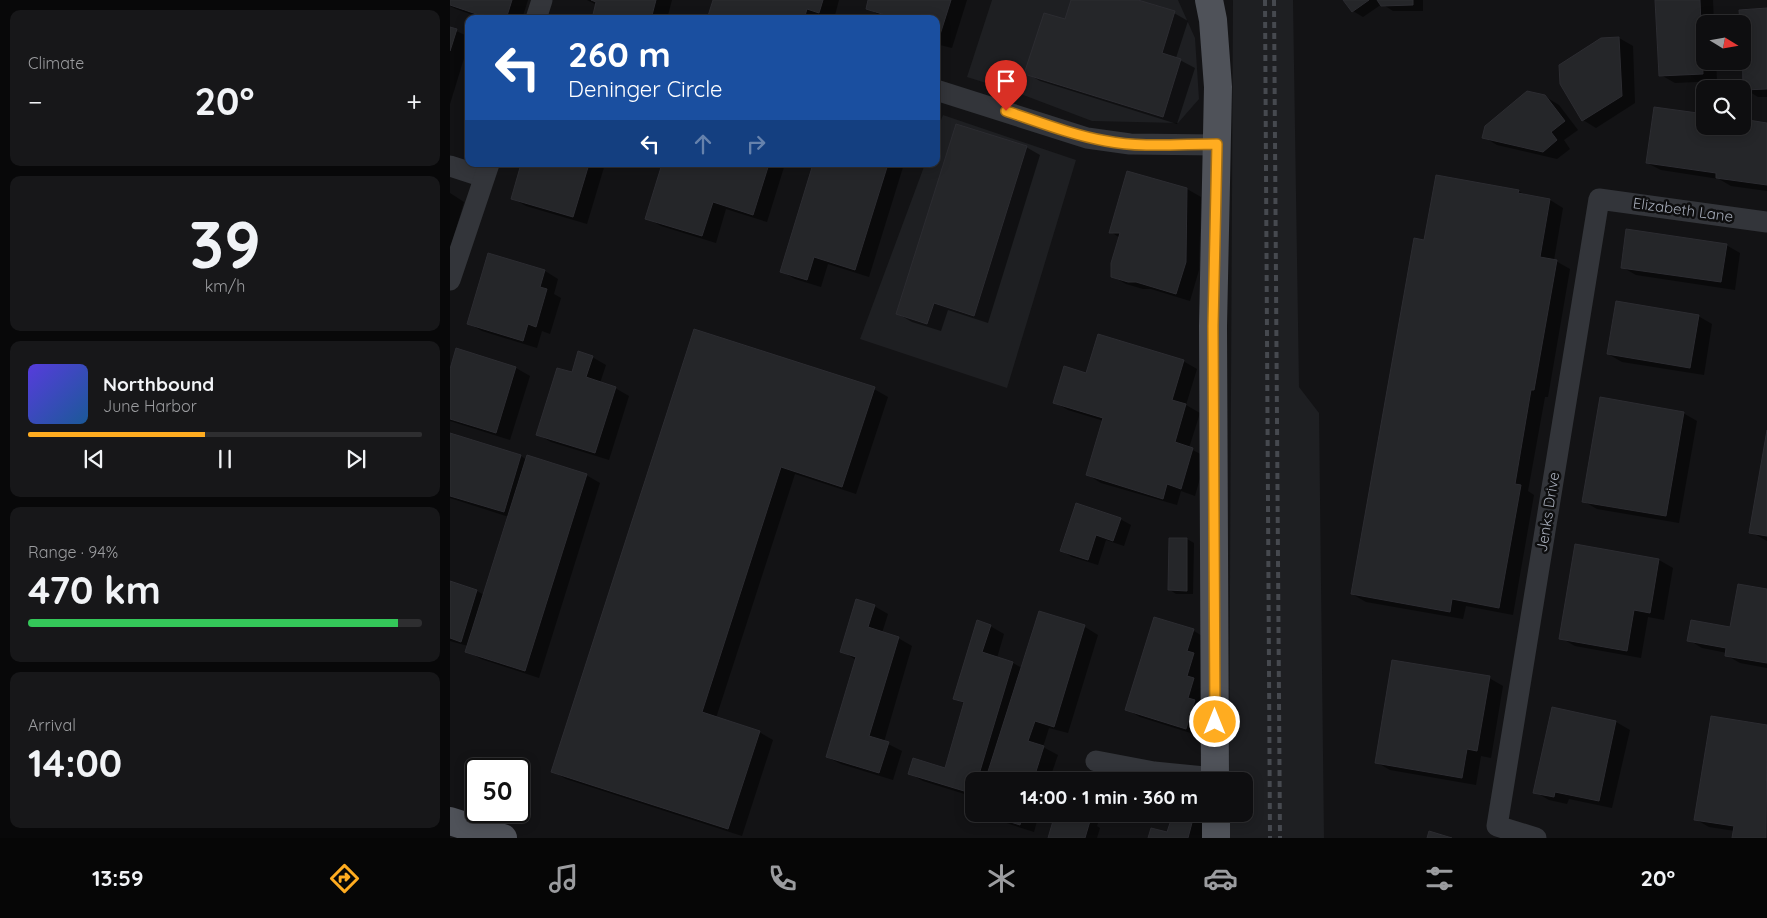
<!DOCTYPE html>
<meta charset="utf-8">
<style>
body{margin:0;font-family:Quicksand,sans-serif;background:#171719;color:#f1f3f6;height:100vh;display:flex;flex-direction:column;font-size:19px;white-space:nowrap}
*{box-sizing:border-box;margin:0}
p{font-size:16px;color:#9b9c9f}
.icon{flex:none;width:28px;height:28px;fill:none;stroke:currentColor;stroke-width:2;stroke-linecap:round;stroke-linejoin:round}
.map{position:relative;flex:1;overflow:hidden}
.panel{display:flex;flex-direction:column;gap:10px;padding:10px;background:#080809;width:450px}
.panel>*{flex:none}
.guide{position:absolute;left:15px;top:15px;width:475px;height:152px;border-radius:10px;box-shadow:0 2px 12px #0003,0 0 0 1px #2e2e30;background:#1a4fa0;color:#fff;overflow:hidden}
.needle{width:32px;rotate:101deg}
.controls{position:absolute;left:1246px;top:15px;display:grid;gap:10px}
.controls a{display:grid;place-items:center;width:55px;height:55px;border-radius:10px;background:#0e0e10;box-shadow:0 2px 12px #0003,0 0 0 1px #2e2e30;font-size:25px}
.speed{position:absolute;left:15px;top:758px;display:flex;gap:10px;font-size:25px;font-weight:700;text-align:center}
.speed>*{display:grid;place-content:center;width:65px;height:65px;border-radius:50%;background:#0e0e10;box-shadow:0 2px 12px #0003,0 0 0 1px #2e2e30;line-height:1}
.speed .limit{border:2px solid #111;border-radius:8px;background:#fff;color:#111}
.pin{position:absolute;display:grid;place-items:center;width:42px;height:42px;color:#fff;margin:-51px -21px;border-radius:50% 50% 50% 0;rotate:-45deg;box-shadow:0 0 5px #0007}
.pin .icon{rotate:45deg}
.me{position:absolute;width:55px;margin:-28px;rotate:0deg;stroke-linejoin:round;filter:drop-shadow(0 0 4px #0008)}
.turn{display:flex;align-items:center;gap:18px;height:105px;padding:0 20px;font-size:22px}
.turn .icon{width:65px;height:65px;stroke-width:2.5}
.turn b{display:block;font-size:35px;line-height:42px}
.lanes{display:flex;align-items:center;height:48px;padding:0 20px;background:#0003;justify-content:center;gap:25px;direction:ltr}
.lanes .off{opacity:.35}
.big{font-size:38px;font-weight:700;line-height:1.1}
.panel .widget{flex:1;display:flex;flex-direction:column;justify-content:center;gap:8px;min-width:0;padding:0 18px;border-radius:10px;background:#171719}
.panel .dial{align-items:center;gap:0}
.dial b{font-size:65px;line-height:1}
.song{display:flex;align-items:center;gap:15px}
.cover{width:60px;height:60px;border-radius:8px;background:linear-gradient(135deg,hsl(250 70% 55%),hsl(210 70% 35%))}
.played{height:5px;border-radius:2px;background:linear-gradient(90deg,#ffac20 45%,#2e2e30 45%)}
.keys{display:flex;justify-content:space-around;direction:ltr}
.heat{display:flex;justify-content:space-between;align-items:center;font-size:28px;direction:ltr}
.charge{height:8px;border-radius:4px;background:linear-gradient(90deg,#34c759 94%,#2e2e30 0)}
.trip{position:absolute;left:515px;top:772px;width:288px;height:50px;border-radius:10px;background:#0e0e10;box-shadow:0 2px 12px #0003,0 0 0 1px #2e2e30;font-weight:700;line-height:50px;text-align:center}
.menu{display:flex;height:80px;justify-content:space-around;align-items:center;background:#060606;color:#9b9c9f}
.menu .icon{width:35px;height:35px}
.menu .current{color:#ffac20}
.menu b{font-size:22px;color:#f1f3f6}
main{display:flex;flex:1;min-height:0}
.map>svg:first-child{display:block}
.built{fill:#1e1f22}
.shadow{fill:#0007}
.building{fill:#252629;stroke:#2c2c31}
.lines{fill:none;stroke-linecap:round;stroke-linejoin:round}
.minor{stroke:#33353a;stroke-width:21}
.major{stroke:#4f5259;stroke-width:28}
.rail{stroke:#46494f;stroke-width:4;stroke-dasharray:6 5;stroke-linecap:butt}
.route-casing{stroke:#a67015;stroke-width:12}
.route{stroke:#ffac20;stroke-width:9}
.labels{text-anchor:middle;stroke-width:5;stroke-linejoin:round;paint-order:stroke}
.street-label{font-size:15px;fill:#a3a9b6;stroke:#0e0e0f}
</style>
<main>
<section class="panel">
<div class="widget"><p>Climate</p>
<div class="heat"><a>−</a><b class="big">20°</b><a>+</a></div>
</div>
<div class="widget dial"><b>39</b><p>km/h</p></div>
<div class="widget">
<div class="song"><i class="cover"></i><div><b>Northbound</b><p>June Harbor</p></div></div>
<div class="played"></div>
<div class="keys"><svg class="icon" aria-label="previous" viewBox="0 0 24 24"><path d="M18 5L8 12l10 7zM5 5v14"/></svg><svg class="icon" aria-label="pause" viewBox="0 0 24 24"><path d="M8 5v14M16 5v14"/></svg><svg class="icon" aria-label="next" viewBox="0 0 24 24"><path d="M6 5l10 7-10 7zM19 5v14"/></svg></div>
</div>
<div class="widget"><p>Range · 94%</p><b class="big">470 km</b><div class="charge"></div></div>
<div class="widget"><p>Arrival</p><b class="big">14:00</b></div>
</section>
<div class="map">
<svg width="1317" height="838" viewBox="0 0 1317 838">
<rect width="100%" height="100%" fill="#131315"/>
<g class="built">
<path d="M542,0H728L745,38L749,99L728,123L642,121L568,93L517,77Z"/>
<path d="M783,0H843L849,387L869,413L874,838H779V814H794V781H779Z"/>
<path d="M493,115L626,160L557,388L410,339L475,164H486V133Z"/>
</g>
<g class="shadow">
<path d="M0,0H78L72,19H34L6,9L0,6Z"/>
<path d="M137,0H222L217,19H144L147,5Z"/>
<path d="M264,0H389L384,19L371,16L370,19H259Z"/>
<path d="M420,0H517L502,48L486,44V19H440L431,16L417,8Z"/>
<path d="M622,0H684L724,13L738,21L726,58L745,68L727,124L590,81L576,73L616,21Z"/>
<path d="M894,0H973V11H943L932,4L913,17L903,11Z"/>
<path d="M1207,0H1263L1264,24H1255V61H1266L1267,81L1225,83L1211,75Z"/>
<path d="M1317,10V97H1308L1295,89Z"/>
<path d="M0,28L19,37V42L0,104Z"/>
<path d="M1169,38L1183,46L1185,103L1146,128L1133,120L1152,39Z"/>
<path d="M1094,96L1109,105L1128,130L1114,140L1120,149L1107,159L1047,145L1034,137Z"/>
<path d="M1255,115V126H1292L1317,124V191L1281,186L1269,179L1211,170L1197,163Z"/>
<path d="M576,147L590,155L538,323L498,310L491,331L462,322L448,314Z"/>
<path d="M72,164H155L137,224L76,206L62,198Z"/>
<path d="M214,164H335L317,222L276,209L266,243L211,226L197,218Z"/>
<path d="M365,164H454L419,277L378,264L371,287L345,279L331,271Z"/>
<path d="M737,189L751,197L749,270L740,301L701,289H693L676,284L662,276L670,238L661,232Z"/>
<path d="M1068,191L1078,196L1100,200L1113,208L1104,260L1120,269L1098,397H1095L1078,491L1084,495L1063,615L1016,606L1013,619L916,602L902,594L975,242Z"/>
<path d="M0,193L14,202L0,249Z"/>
<path d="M1276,245L1290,253L1285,290L1186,275L1172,267Z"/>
<path d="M38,255L95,271L108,279L104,294L111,298L100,334L92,331L87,348L32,331L18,323Z"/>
<path d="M1248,316L1262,324L1254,375L1172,362L1158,354Z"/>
<path d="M245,330L424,389L438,397L406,494L345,474L266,718L309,732L323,740L292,836L116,779L102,771Z"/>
<path d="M7,350L66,368L80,376L60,440L0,421V373Z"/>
<path d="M142,357L156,365L150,383L165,388L179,396L159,460L101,442L87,434L122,374Z"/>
<path d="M733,361L747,369L736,405L750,413L739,448L756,457L745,496L731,491L727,505L651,483L638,475L654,421L618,410L604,402Z"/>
<path d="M1233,413L1247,421L1229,523L1147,509L1133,501Z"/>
<path d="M0,435L71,456L77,460L136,475L150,483L89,678L31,659L17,651L18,646L0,641V583L27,591L34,595L59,517L0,498Z"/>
<path d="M1317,438V541L1301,532Z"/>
<path d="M670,519L681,525L674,546L656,540L648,565L622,557L612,551Z"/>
<path d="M720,539H737L744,543L743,594H726L720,590Z"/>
<path d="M1126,546L1209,560L1223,568L1214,620L1198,617L1191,658L1125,646L1111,638Z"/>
<path d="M1317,590V668L1290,663L1276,655L1277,653L1252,648L1239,640L1281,628Z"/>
<path d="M424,606L438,614L432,633L448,638L462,646L434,742L452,751L443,780L391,764L377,757L406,660L392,651Z"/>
<path d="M590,612L635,627L648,635L618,733L599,728L593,747L608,755L599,781H524V797L473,781L459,773L495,769L515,704L505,698L540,626L554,634L547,658L563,663L572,668Z"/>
<path d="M705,618L744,631L757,639V662L751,684L757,687L759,709L750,736L690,717L676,709Z"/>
<path d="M1039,678L1053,686L1041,758L1031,756L1026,785L940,770L926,762Z"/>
<path d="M1103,708L1166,722L1180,730L1162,808L1119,799L1117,804L1099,800L1085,792Z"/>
<path d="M1262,717L1317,726V838H1284L1285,831L1259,827L1245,819Z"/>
<path d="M534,814H589L584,832L541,818Z"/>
<path d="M607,814H651L647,826L650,828L647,838H599Z"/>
<path d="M724,814H736L744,816L758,824L754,838H699L718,834Z"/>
</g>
<g class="building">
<path d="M0,0H62L56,19H41L0,5Z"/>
<path d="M141,0H206L201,19H142L146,2Z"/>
<path d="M263,0H373L369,13L357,9L354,19H257Z"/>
<path d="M418,0H501L488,41H486V19H448L416,9Z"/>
<path d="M621,0H688L725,11L712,53L731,59L713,117L574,74L594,13L615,19Z"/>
<path d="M893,0H919L902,12Z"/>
<path d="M927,0H963V5L931,6Z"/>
<path d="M1205,0H1250L1253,74L1209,76Z"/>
<path d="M1317,8V89L1293,90L1292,24H1290L1289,10Z"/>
<path d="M0,27L7,29L0,51Z"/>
<path d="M1169,37L1172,96L1132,121L1110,84L1109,65L1151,38Z"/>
<path d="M1077,91L1095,95L1115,121L1101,132L1107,140L1093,152L1032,138L1035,126Z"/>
<path d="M1204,107L1255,114V126H1292V119L1317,123V185L1266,178V173L1196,163Z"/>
<path d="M506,124L577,146L524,316L484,303L477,324L446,314Z"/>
<path d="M71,164H139L123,217L61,199Z"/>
<path d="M212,164H319L303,215L263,202L252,236L195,219Z"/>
<path d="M363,164H438L405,270L364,257L357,280L330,272Z"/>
<path d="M677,171L737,188L736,262L726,294L686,282H678L661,277V263L670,233H659Z"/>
<path d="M986,175L1069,190L1068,193L1100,199L1090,257L1107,260L1084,390H1081L1065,484L1071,485L1049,608L1002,599L1000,612L901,594L964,238L974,240Z"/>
<path d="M1176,229L1277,244L1271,282L1171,268Z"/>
<path d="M38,253L95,270L90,287L97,289L86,327L78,324L73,341L17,324Z"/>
<path d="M1166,301L1249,315L1240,368L1157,354Z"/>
<path d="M244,329L425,387L392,487L331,467L252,712L310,731L278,829L101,772Z"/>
<path d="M648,334L734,360L722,400L736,404L725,442L743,448L731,489L717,484L713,499L636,475L653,418L603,403L614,366L636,373Z"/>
<path d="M6,348L66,367L46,433L0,419V369Z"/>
<path d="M128,351L143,356L136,377L166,387L145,453L86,435L107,368L122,372Z"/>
<path d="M1150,397L1234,412L1216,516L1132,502Z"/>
<path d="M1317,430V536L1299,533Z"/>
<path d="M0,433L71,455L54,512L0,496Z"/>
<path d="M77,455L137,474L75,671L15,652Z"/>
<path d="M626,503L671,518L663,541L646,535L638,560L610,551Z"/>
<path d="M719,538H737V591L718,590Z"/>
<path d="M1125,544L1209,559L1200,613L1184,610L1177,651L1109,639Z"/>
<path d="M0,581L27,590L11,642L0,638Z"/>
<path d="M1288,584L1317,589V663L1275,656L1276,648L1237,641L1241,620L1280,627Z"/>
<path d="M406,599L425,605L418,627L449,637L419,736L439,742L429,773L376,757L406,657L390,652Z"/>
<path d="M589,611L635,625L604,727L585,721L578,741L594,746L583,781H535Z"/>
<path d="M704,617L744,629L737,651L744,653L737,676L744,678L738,698L745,700L736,729L675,710Z"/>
<path d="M527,620L541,625L532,652L563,662L527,781H524V794L458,774L463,758L495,768L514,702L503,699Z"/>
<path d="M942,660L1040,676L1027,751L1017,749L1012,778L925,763Z"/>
<path d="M1102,707L1166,721L1149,801L1105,792L1104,797L1083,793Z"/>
<path d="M1261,716L1317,725L1316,838H1282L1284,826L1244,820Z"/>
<path d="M535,814H573L570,825Z"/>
<path d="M605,814H639L637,820L640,821L635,838H598Z"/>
<path d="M723,814L744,815L738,838H698L701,828L717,832Z"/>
<path d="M979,831L1002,838H977Z"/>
</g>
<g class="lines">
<g class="minor">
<path d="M86,19L92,0"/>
<path d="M486,90L637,138L680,144L767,145"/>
<path d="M0,166L34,177"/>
<path d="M0,280L39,164"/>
<path d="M646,761L704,772L765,778"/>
<path d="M1086,838L1047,826L1149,199L1317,222"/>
</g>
<g class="major">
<path d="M759,0L763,20L768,87L763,326L765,781"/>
<path d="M766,814V838"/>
<path d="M0,821L53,838"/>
</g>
<g class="rail">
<path d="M815,0L820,838"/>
<path d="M824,0L830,838"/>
</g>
</g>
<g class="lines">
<g class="route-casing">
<path id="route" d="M556,111C589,122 622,135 656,141C691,148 731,144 767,144L763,326L765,722"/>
</g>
<use href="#route" class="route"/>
</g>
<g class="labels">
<g class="street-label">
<text transform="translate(1233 210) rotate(8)" y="5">Elizabeth Lane</text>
<text transform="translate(1098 512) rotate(-81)" y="5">Jenks Drive</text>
</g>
</g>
</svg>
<div class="controls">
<a><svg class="needle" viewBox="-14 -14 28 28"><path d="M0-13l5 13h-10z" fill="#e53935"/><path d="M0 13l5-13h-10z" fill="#9b9c9f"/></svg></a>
<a><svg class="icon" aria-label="search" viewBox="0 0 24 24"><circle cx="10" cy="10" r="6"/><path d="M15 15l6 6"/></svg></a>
</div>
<div class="speed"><div class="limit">50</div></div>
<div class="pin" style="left:556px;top:111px;background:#d93025"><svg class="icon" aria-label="arrive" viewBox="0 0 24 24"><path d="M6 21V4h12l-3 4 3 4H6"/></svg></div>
<svg class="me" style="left:765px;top:722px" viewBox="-20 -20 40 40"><circle r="17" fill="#ffac20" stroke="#fff" stroke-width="3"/><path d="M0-11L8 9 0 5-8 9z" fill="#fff"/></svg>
<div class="trip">14:00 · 1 min · 360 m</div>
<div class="guide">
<div class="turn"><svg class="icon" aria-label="left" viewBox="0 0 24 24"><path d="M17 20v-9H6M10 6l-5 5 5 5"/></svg><div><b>260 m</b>Deninger Circle</div></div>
<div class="lanes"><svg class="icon" aria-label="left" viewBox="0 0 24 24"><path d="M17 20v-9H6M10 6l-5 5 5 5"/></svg><svg class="icon off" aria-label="ahead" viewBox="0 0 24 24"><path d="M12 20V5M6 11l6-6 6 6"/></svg><svg class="icon off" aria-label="right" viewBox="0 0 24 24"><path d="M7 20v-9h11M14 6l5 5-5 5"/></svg></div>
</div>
</div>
</main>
<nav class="menu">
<b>13:59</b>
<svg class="icon current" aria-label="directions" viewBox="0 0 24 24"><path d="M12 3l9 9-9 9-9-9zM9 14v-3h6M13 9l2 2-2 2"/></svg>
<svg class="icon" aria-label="music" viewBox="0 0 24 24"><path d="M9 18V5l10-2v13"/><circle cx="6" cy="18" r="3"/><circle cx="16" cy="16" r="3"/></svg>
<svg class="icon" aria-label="phone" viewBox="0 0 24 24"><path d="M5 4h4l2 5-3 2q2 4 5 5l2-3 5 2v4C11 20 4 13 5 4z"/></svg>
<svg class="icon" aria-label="climate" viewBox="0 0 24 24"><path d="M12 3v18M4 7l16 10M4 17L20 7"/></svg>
<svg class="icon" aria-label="car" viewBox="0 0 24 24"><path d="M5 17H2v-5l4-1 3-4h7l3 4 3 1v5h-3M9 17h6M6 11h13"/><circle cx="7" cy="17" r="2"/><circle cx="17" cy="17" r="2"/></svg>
<svg class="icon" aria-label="filters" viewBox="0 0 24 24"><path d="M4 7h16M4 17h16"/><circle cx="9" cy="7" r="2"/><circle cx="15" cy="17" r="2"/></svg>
<b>20°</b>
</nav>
